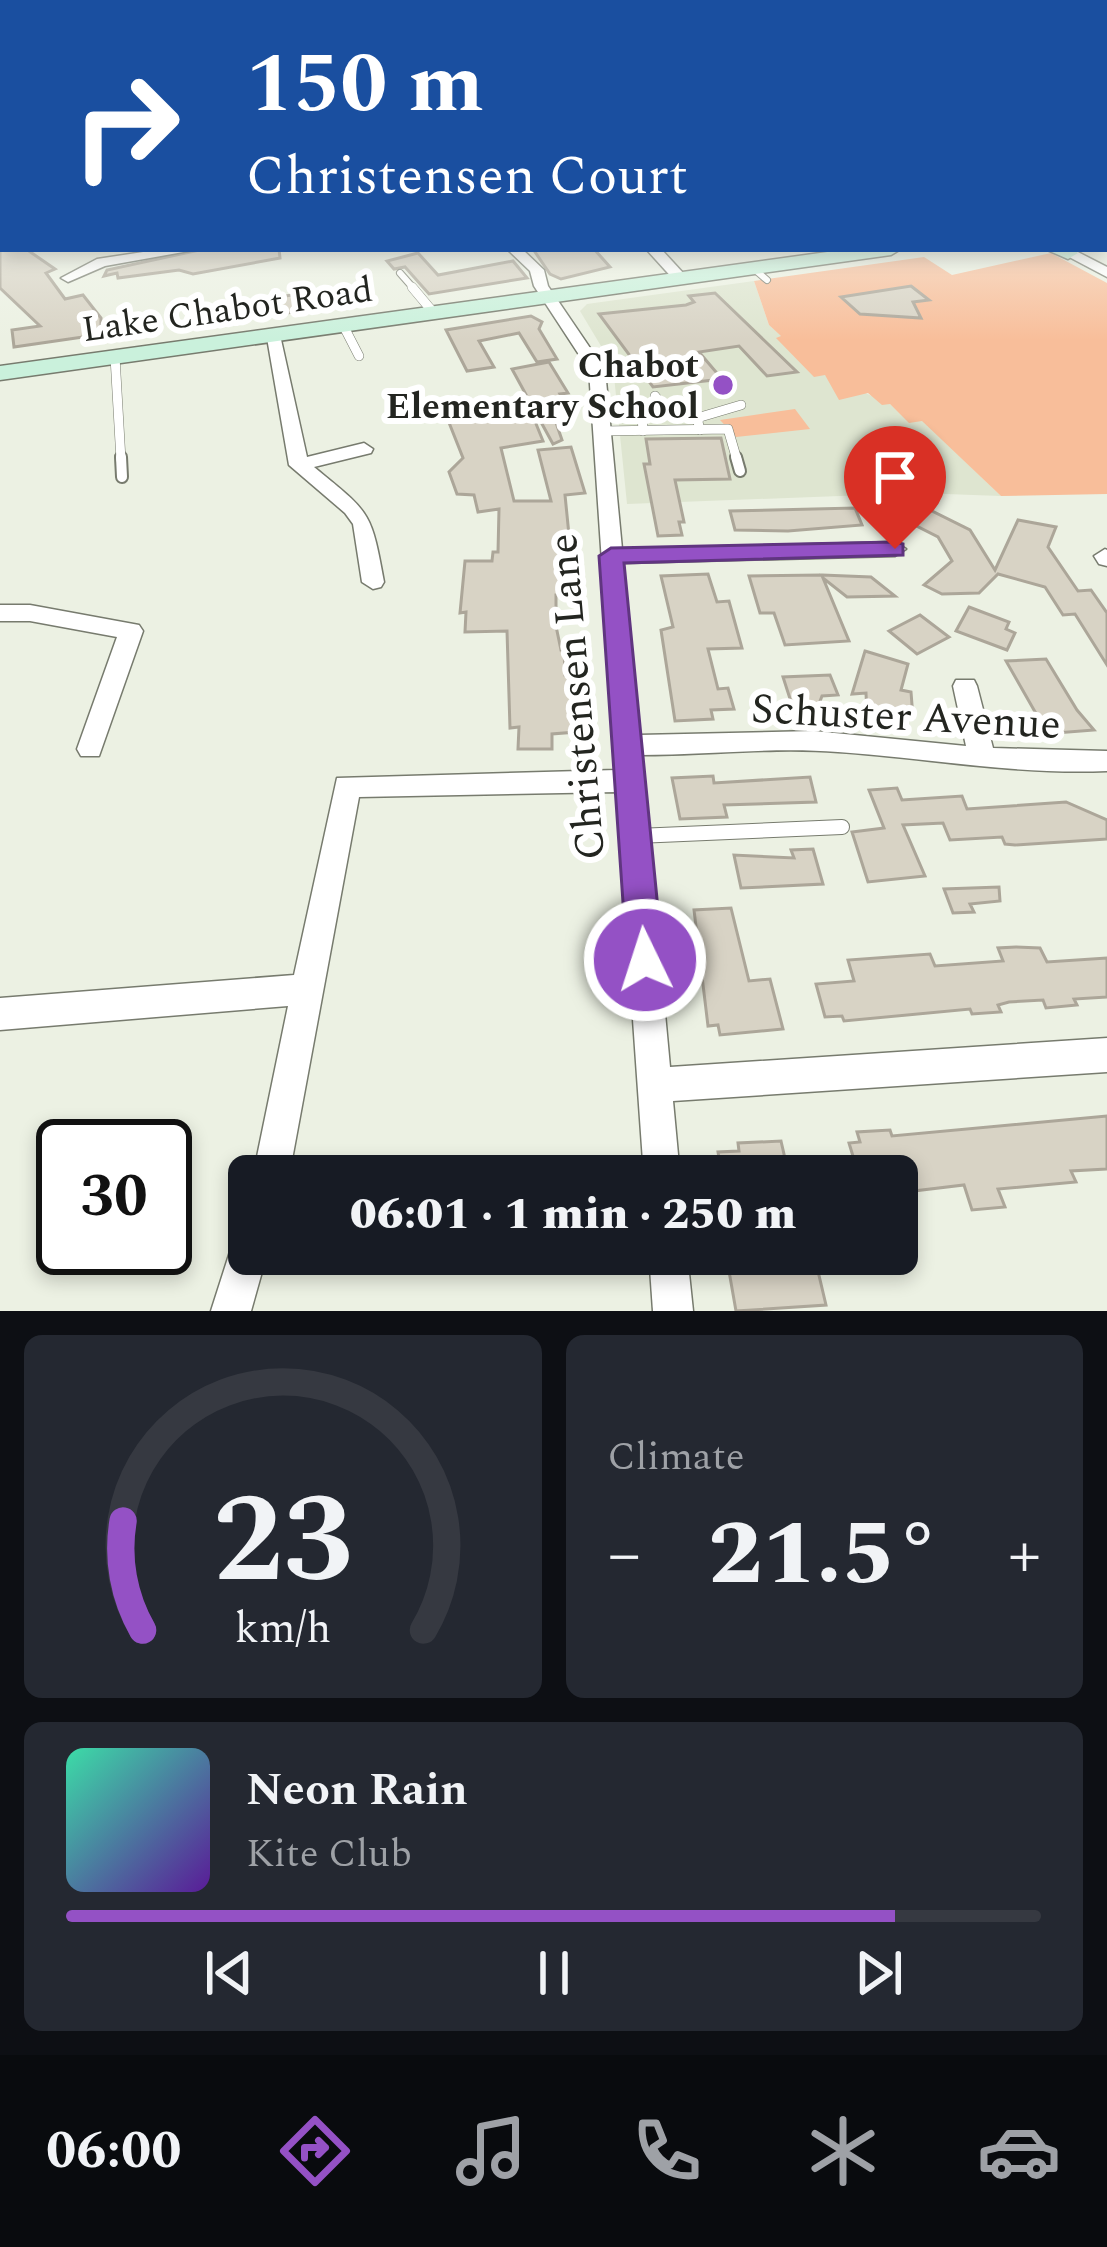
<!DOCTYPE html>
<meta charset="utf-8">
<style>
body{margin:0;font-family:Spectral,serif;background:#242831;color:#f1f3f6;height:100vh;display:flex;flex-direction:column;font-size:45px;white-space:nowrap}
*{box-sizing:border-box;margin:0}
p{font-size:39px;color:#9ea1a6}
.icon{flex:none;width:66px;height:66px;fill:none;stroke:currentColor;stroke-width:2;stroke-linecap:round;stroke-linejoin:round}
.map{position:relative;height:1311px;overflow:hidden}
.drawer{display:flex;flex-direction:column;gap:24px;padding:24px;background:#0d0f14;flex:1}
.drawer>*{flex:none}
.banner{position:absolute;left:0px;top:0px;width:1107px;height:252px;box-shadow:0 6px 18px #0003;background:#1a4fa0;color:#fff;overflow:hidden}
.speed{position:absolute;left:36px;top:1119px;display:flex;gap:24px;font-size:60px;font-weight:700;text-align:center}
.speed>*{display:grid;place-content:center;width:156px;height:156px;border-radius:50%;background:#171b24;box-shadow:0 6px 18px #0003;line-height:1}
.speed .limit{border:6px solid #111;border-radius:18px;background:#fff;color:#111}
.pin{position:absolute;display:grid;place-items:center;width:102px;height:102px;color:#fff;margin:-123px -51px;border-radius:50% 50% 50% 0;rotate:-45deg;box-shadow:0 0 12px #0007}
.pin .icon{rotate:45deg}
.me{position:absolute;width:132px;margin:-66px;rotate:356deg;stroke-linejoin:round;filter:drop-shadow(0 0 9px #0008)}
.turn{display:flex;align-items:center;gap:42px;height:252px;padding:0 48px;font-size:54px}
.turn .icon{width:156px;height:156px;stroke-width:2.5}
.turn b{display:block;font-size:84px;line-height:102px}
.big{font-size:90px;font-weight:800;line-height:1.1}
.drawer .card{flex:1;display:flex;flex-direction:column;justify-content:center;gap:18px;min-width:0;padding:0 42px;border-radius:18px;background:#242831}
.drawer .dial{align-items:center;gap:0}
.dial svg{height:312px;overflow:visible;fill:none;stroke:#363941;stroke-width:7;stroke-linecap:round;text-anchor:middle}
.dial text{fill:#f1f3f6;stroke:none}
.song{display:flex;align-items:center;gap:36px}
.cover{width:144px;height:144px;border-radius:18px;background:linear-gradient(135deg,hsl(160 70% 55%),hsl(270 70% 35%))}
.played{height:12px;border-radius:6px;background:linear-gradient(90deg,#9451c5 85%,#363941 85%)}
.keys{display:flex;justify-content:space-around;direction:ltr}
.heat{display:flex;justify-content:space-between;align-items:center;font-size:66px;direction:ltr}
.drawer .tiles{flex:1;display:grid;gap:24px;grid-template-columns:1fr 1fr}
.card:last-child{grid-column:span 2}
.trip{position:absolute;left:228px;top:1155px;width:690px;height:120px;border-radius:18px;background:#171b24;box-shadow:0 6px 18px #0003;font-weight:800;line-height:120px;text-align:center}
.tabs{display:flex;height:192px;justify-content:space-around;align-items:center;background:#090b0e;color:#9ea1a6}
.tabs .icon{width:84px;height:84px}
.tabs .on{color:#9451c5}
.tabs b{font-size:54px;color:#f1f3f6}
.map>svg:first-child{display:block}
.built{fill:#dee5d0}
.green{fill:#f8be9a}
.building{fill:#d8d3c5;stroke:#aca699;stroke-width:3}
.lines{fill:none;stroke-linecap:round;stroke-linejoin:round}
.service-far3-casing{stroke:#777b6e;stroke-width:8}
.service-far2-casing{stroke:#777b6e;stroke-width:10}
.service-far1-casing{stroke:#777b6e;stroke-width:14}
.service-casing{stroke:#777b6e;stroke-width:16}
.minor-casing{stroke:#777b6e;stroke-width:3}
.secondary-casing{stroke:#777b6e;stroke-width:3}
.service-far3{stroke:#fff;stroke-width:6}
.service-far2{stroke:#fff;stroke-width:9}
.service-far1{stroke:#fff;stroke-width:10}
.service{stroke:#fff;stroke-width:14}
.minor{fill:#fff;fill-rule:evenodd}
.secondary{fill:#caf1dc;fill-rule:evenodd}
.route{fill:#9451c5;stroke:#603580;stroke-width:3}
.poi-dot{fill:#9451c5;stroke:#fff;stroke-width:4.5}
.labels{text-anchor:middle;stroke-width:12;stroke-linejoin:round;paint-order:stroke}
.far-street-label{font-size:36px;fill:#232520;stroke:#fff}
.far-poi-label{font-size:36px;font-weight:bold;fill:#232520;stroke:#fff;text-anchor:end}
.street-label{font-size:42px;fill:#232520;stroke:#fff}
</style>
<div class="map">
<svg width="1107" height="1311" viewBox="0 0 1107 1311">
<rect width="100%" height="100%" fill="#ecf1e3"/>
<path class="built" d="M754,281L769,325L825,375L890,404L909,422L922,420L1001,496L918,493L627,504L613,366L580,311L587,304Z"/>
<g class="green">
<path d="M1051,253L1107,283V494L1001,496L922,421L909,423L890,404L882,405L868,393L839,400L825,375L814,377L776,338L781,336L769,325L754,281L924,257L952,275Z"/>
<path d="M795,409L810,429L736,437L720,420Z"/>
</g>
<g class="building">
<path d="M0,249H26L55,269L46,273L65,299L83,295L101,318V339L83,342V337L14,347L12,330L40,326L0,288Z"/>
<path d="M204,249H279L280,258L193,274L179,270L118,278L117,273L104,276L107,270Z"/>
<path d="M533,249H594L610,267L561,279L550,274Z"/>
<path d="M418,253L438,275L513,261L527,278L429,294L405,267L394,269L387,261Z"/>
<path d="M911,286L929,300L913,302L921,318L860,314L841,297Z"/>
<path d="M329,290L341,305L273,315L263,299Z"/>
<path d="M715,293L797,372L767,376L739,346L699,352L722,379L653,387L599,314L686,305L694,302L689,296Z"/>
<path d="M531,316L542,322L539,329L557,359L537,362L519,333L479,341L494,367L467,371L446,330Z"/>
<path d="M549,362L568,393L560,394L569,408L552,411L562,440L553,444L512,369Z"/>
<path d="M528,404L543,441L501,448L514,501H551L538,450L571,447L585,493L565,495L575,595H556V626L561,650H564L565,675H577L576,732L552,734V749H518L519,727L510,728L507,631L465,632L466,612L460,613L465,561H492L493,552H498L499,509L478,512L474,495L457,494L449,472L463,458L446,415Z"/>
<path d="M721,438L730,479L675,480L684,522H679L682,535L658,536L644,464H650L646,439Z"/>
<path d="M914,502L970,530L995,570L1018,520L1056,527L1048,547L1078,591L1091,590L1107,613V665L1075,614L1063,615L1045,587L998,574L979,593L942,594L924,585L952,561L938,537L895,515Z"/>
<path d="M855,508L862,525L788,531L735,530L730,511Z"/>
<path d="M708,574L717,602L729,601L742,648L708,649L718,689L728,688L734,709L711,710L713,719L675,721L661,630L673,627L661,576Z"/>
<path d="M822,575L871,577L895,596L847,597L823,578L849,641L785,645L774,613H760L749,576Z"/>
<path d="M969,607L1009,622L1006,629L1015,633L1007,650L956,631Z"/>
<path d="M920,615L949,637L917,654L889,631Z"/>
<path d="M865,651L908,664L901,690L911,692L913,718L867,716L866,693L852,694Z"/>
<path d="M1046,659L1077,710L1094,730L1056,733L1048,721L1038,717L1006,661Z"/>
<path d="M830,675L838,695L822,696L819,704L792,705L783,677Z"/>
<path d="M713,776L714,783L810,777L816,802L724,805L727,817L680,819L672,778Z"/>
<path d="M897,788L902,800L962,796L967,809L1066,802L1107,820V839L1015,845L1005,844L1002,837L950,840L943,823L903,825L925,876L868,882L852,832L884,828L869,790Z"/>
<path d="M813,849L823,884L741,888L734,855L794,858L791,850Z"/>
<path d="M999,887L1000,901L970,904L974,912L953,913L944,889Z"/>
<path d="M731,908L749,981L770,979L783,1029L720,1035L718,1025L708,1026L694,910Z"/>
<path d="M1016,947L1040,948L1047,962L1107,958V997L1074,999L1077,1005L1046,1008L1043,1000L1009,1002L998,1005L1001,1012L972,1014L970,1009L844,1021L842,1016L825,1017L816,984L854,981L848,960L930,954L935,966L1003,961L998,948Z"/>
<path d="M1107,1116V1169L1071,1171L1076,1182L998,1189L1005,1207L972,1210L964,1185L897,1193V1176H859L849,1143L860,1142L857,1132L890,1130L892,1136Z"/>
<path d="M781,1141L789,1176H722L718,1152L739,1151L738,1143Z"/>
<path d="M726,1254H792L795,1269L817,1267L826,1305L736,1311Z"/>
</g>
<g class="lines">
<g class="service-far3-casing">
<g id="service-far3">
<path d="M753,268L767,280"/>
<path d="M400,273L415,290"/>
</g>
</g>
<g class="service-far2-casing">
<g id="service-far2">
<path d="M412,287L433,312"/>
<path d="M343,325L359,356"/>
<path d="M115,357L121,460"/>
<path d="M700,430L697,418L741,405"/>
<path d="M602,431L728,429L737,460"/>
<path d="M643,431L642,416L669,414L655,396"/>
</g>
</g>
<g class="service-far1-casing">
<g id="service-far1">
<path d="M121,457L122,477"/>
<path d="M736,457L740,471"/>
</g>
</g>
<g class="service-casing">
<path id="service" d="M637,836L842,827"/>
</g>
<g class="minor-casing">
<g id="minor">
<rect x="0" y="215" width="3" height="8"/>
<path d="M163,249H200L105,266L68,282L61,278L97,259Z"/>
<path d="M507,249H522L544,270L548,286L605,370L622,549L895,542L906,549L895,556L623,563L639,735L814,731L966,746L953,686L956,680H974L977,686L993,748L1107,751V771C1015,775 929,758 838,752C772,747 707,755 641,755L670,1067L1107,1038V1072L673,1101L680,1176H644L617,792L359,797L289,1176H253L288,1006L0,1030V998L294,975L337,778L616,770L589,370L534,286L530,271Z"/>
<path d="M646,249H661L685,275V281H675Z"/>
<path d="M1054,249H1072L1107,267V277Z"/>
<path d="M266,332L280,335L307,457L364,443L373,449L371,453L314,467C370,513 371,510 384,582L381,587L373,589L362,582L353,524L345,513L289,465Z"/>
<path d="M1105,549L1107,550V566L1099,564L1094,556Z"/>
<path d="M0,605H30L139,625L143,631L99,756H81L77,749L117,637L30,621H0Z"/>
<path d="M249,1231V1254H267L251,1311H211L235,1236Z"/>
<path d="M649,1254H687L693,1311H653Z"/>
</g>
</g>
<g class="secondary-casing">
<g id="secondary">
<path d="M849,249H901L891,255L0,380V366Z"/>
<path d="M1045,249H1075L1078,253L1068,259Z"/>
</g>
</g>
<use href="#service-far3" class="service-far3"/>
<use href="#service-far2" class="service-far2"/>
<use href="#service-far1" class="service-far1"/>
<use href="#service" class="service"/>
<use href="#minor" class="minor"/>
<use href="#secondary" class="secondary"/>
</g>
<linearGradient id="sky" x2="0" y2="1"><stop stop-color="#66b7d4"/><stop offset="0.46" stop-color="#f6f9f2"/><stop offset="1" stop-color="#f6f9f2" stop-opacity="0"/></linearGradient>
<rect width="1107" height="340" fill="url(#sky)"/>
<path class="route" d="M895,542L903,544V555L624,563L663,960L658,972L645,977L632,972L627,960L599,556L611,548Z"/>
<circle class="poi-dot" cx="723" cy="385" r="12"/>
<g class="labels">
<g class="far-street-label">
<text transform="translate(227 308) rotate(-8)" y="13">Lake Chabot Road</text>
</g>
<g class="far-poi-label">
<text x="699" y="377">Chabot<tspan x="699" dy="41">Elementary School</tspan></text>
</g>
<g class="street-label">
<text transform="translate(575 697) rotate(-95)" y="15">Christensen Lane</text>
<text transform="translate(906 715) rotate(3)" y="15">Schuster Avenue</text>
</g>
</g>
</svg>
<div class="speed"><div class="limit">30</div></div>
<div class="pin" style="left:895px;top:549px;background:#d93025"><svg class="icon" aria-label="arrive" viewBox="0 0 24 24"><path d="M6 21V4h12l-3 4 3 4H6"/></svg></div>
<svg class="me" style="left:645px;top:960px" viewBox="-20 -20 40 40"><circle r="17" fill="#9451c5" stroke="#fff" stroke-width="3"/><path d="M0-11L8 9 0 5-8 9z" fill="#fff"/></svg>
<div class="trip">06:01 · 1 min · 250 m</div>
<div class="banner">
<div class="turn"><svg class="icon" aria-label="right" viewBox="0 0 24 24"><path d="M7 20v-9h11M14 6l5 5-5 5"/></svg><div><b>150 m</b>Christensen Court</div></div>
</div>
</div>
<section class="drawer">
<div class="tiles">
<div class="card dial"><svg viewBox="0 0 100 80">
<path d="M14 69A42 42 0 1 1 86 69"/>
<path d="M14 69A42 42 0 0 1 9 41" stroke="#9451c5"/>
<text x="50" y="56" font-size="32" font-weight="700">23</text>
<text x="50" y="72" font-size="11">km/h</text>
</svg></div>
<div class="card"><p>Climate</p>
<div class="heat"><a>−</a><b class="big">21.5°</b><a>+</a></div>
</div>
<div class="card">
<div class="song"><i class="cover"></i><div><b>Neon Rain</b><p>Kite Club</p></div></div>
<div class="played"></div>
<div class="keys"><svg class="icon" aria-label="previous" viewBox="0 0 24 24"><path d="M18 5L8 12l10 7zM5 5v14"/></svg><svg class="icon" aria-label="pause" viewBox="0 0 24 24"><path d="M8 5v14M16 5v14"/></svg><svg class="icon" aria-label="next" viewBox="0 0 24 24"><path d="M6 5l10 7-10 7zM19 5v14"/></svg></div>
</div>
</div>
</section>
<nav class="tabs">
<b>06:00</b>
<svg class="icon on" aria-label="directions" viewBox="0 0 24 24"><path d="M12 3l9 9-9 9-9-9zM9 14v-3h6M13 9l2 2-2 2"/></svg>
<svg class="icon" aria-label="music" viewBox="0 0 24 24"><path d="M9 18V5l10-2v13"/><circle cx="6" cy="18" r="3"/><circle cx="16" cy="16" r="3"/></svg>
<svg class="icon" aria-label="phone" viewBox="0 0 24 24"><path d="M5 4h4l2 5-3 2q2 4 5 5l2-3 5 2v4C11 20 4 13 5 4z"/></svg>
<svg class="icon" aria-label="climate" viewBox="0 0 24 24"><path d="M12 3v18M4 7l16 10M4 17L20 7"/></svg>
<svg class="icon" aria-label="car" viewBox="0 0 24 24"><path d="M5 17H2v-5l4-1 3-4h7l3 4 3 1v5h-3M9 17h6M6 11h13"/><circle cx="7" cy="17" r="2"/><circle cx="17" cy="17" r="2"/></svg>
</nav>
